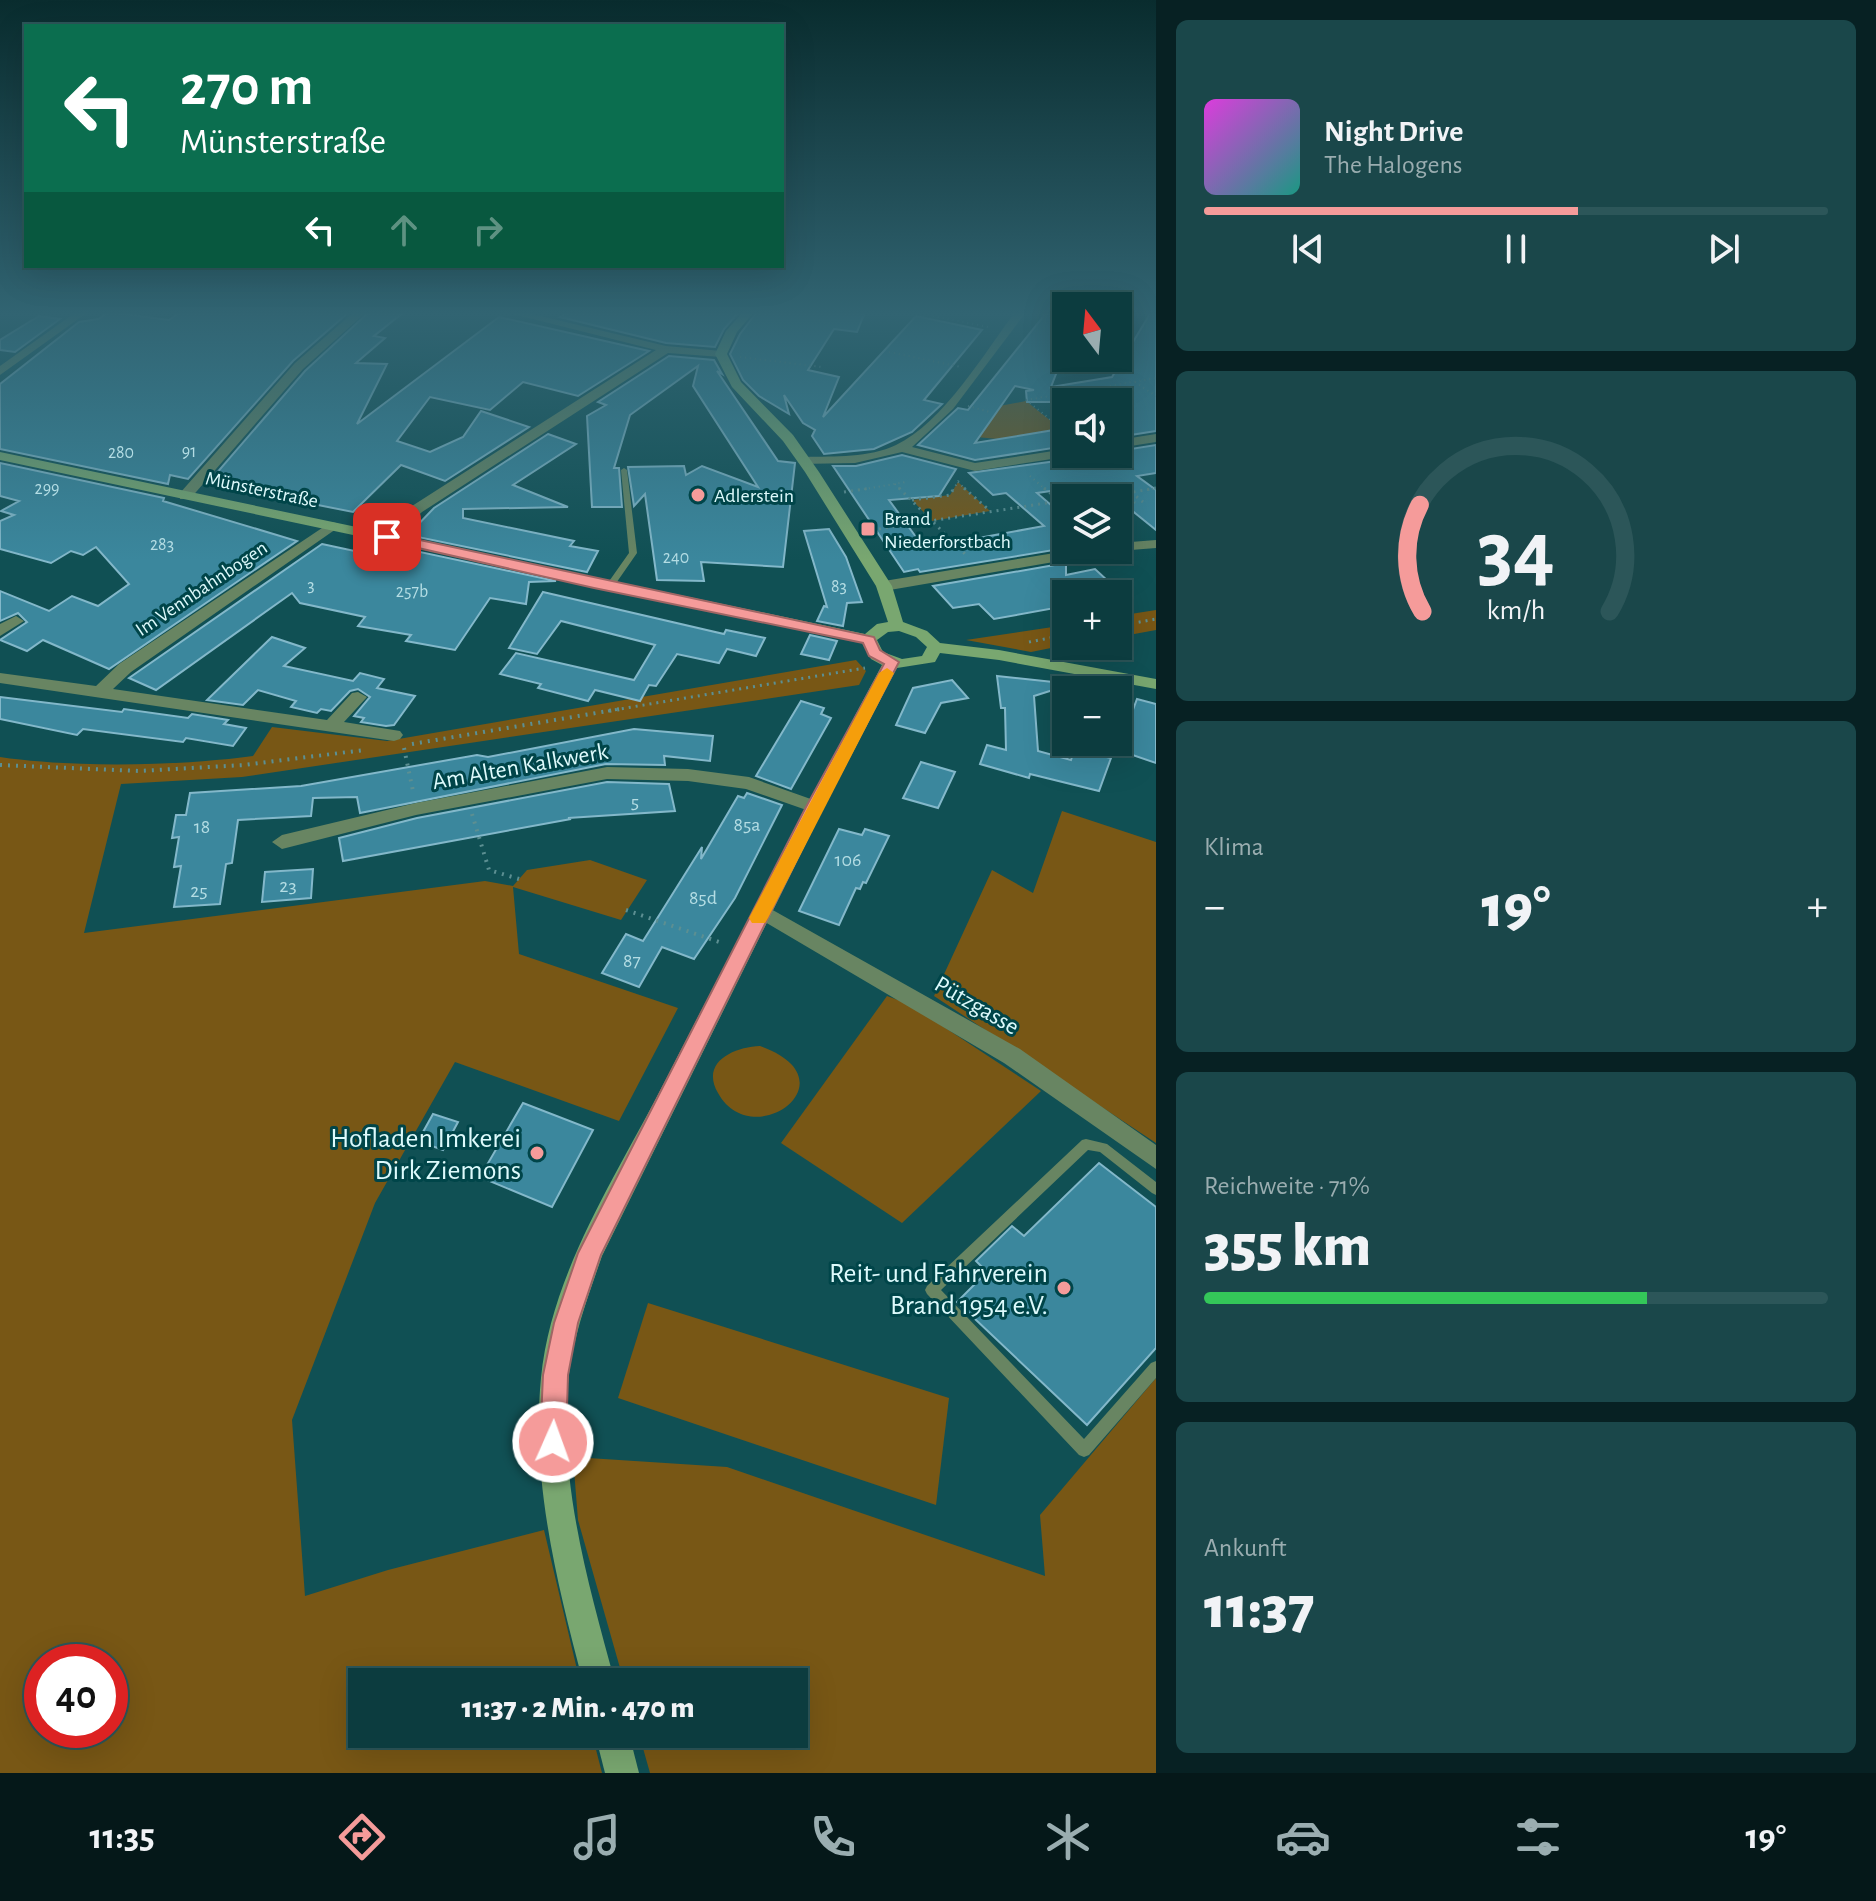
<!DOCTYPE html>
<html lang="de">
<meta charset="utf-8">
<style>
body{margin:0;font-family:"Alegreya Sans",sans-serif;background:#1a474a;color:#f1f3f6;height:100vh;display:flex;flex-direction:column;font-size:30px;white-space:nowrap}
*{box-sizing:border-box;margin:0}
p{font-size:26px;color:#9aadb0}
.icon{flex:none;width:44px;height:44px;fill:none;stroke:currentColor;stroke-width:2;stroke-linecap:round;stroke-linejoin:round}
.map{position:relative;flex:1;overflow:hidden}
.drawer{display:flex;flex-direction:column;gap:20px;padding:20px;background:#072123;width:720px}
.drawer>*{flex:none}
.hud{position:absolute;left:24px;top:24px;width:760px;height:244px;border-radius:0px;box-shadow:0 8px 32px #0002,0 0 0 2px #2c5659;background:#0b6e4f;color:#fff;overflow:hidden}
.needle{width:52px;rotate:344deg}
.buttons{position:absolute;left:1052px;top:292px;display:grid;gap:16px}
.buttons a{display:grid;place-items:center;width:80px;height:80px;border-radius:0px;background:#0c3c3f;box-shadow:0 8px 32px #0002,0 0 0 2px #2c5659;font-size:40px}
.speed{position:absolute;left:24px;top:1644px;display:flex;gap:16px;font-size:40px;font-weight:700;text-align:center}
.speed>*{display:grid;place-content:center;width:104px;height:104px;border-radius:50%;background:#0c3c3f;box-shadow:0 8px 32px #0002,0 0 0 2px #2c5659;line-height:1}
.speed .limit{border:12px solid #d22;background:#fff;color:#111}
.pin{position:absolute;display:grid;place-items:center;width:68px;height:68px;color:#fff;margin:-34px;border-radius:16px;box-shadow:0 4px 12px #0006}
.me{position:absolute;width:88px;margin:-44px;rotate:2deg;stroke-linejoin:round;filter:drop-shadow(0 0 6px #0008)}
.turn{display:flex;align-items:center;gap:28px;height:168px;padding:0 24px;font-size:36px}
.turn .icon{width:104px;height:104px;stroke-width:2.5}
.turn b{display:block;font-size:56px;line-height:68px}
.lanes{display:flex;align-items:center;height:76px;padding:0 24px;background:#0003;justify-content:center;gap:40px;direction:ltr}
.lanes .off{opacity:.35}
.big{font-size:60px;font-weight:800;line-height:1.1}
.drawer .tile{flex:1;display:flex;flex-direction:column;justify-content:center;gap:12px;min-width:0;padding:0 28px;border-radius:12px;background:#1a474a}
.drawer .dial{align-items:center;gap:0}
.dial svg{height:208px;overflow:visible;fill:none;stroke:#2c5659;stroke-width:7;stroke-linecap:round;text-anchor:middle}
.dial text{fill:#f1f3f6;stroke:none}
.song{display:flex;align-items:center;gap:24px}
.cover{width:96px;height:96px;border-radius:12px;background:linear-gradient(135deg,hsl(300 70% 55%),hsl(170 70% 35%))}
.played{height:8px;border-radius:4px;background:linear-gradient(90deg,#f59b9a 60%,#2c5659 60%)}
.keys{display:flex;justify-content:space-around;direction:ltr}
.heat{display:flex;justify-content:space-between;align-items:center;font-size:44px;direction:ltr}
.charge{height:12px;border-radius:6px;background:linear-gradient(90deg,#34c759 71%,#2c5659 0)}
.trip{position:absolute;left:348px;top:1668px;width:460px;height:80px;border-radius:0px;background:#0c3c3f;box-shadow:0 8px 32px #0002,0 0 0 2px #2c5659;font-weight:800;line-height:80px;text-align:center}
.menu{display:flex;height:128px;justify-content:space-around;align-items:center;background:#051819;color:#9aadb0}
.menu .icon{width:56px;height:56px}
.menu .current{color:#f59b9a}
.menu b{font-size:36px;color:#f1f3f6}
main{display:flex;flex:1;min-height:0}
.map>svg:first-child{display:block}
.green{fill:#785715;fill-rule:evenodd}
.building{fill:#3b879d;stroke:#83b8ca;stroke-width:2}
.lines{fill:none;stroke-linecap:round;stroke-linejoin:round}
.path-far2{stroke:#5c8f92;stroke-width:2;stroke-dasharray:1 4;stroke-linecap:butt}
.path-far1{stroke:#5c8f92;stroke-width:3;stroke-dasharray:2 5;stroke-linecap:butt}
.path{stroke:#5c8f92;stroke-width:4;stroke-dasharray:2 6;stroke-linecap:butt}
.lane{fill:#688562;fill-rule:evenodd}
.street{fill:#688562;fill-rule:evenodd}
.secondary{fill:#79a770;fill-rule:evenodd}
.route{fill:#f59b9a;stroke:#9f6564;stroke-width:2}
.slow{fill:#f59e0b}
.poi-dot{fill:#f59b9a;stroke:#004549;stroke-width:3}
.labels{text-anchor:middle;stroke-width:6;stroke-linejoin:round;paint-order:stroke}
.far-number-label{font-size:18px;fill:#b4dde4}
.far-street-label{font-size:20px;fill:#ddfafc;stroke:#004549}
.far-poi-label{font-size:20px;fill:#ddfafc;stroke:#004549;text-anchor:start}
.number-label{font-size:20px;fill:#b4dde4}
.street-label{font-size:24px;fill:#ddfafc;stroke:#004549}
.near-poi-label{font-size:28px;fill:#ddfafc;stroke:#004549;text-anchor:end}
</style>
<main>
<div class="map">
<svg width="1156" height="1773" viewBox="0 0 1156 1773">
<rect width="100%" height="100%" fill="#105054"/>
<g class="green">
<path d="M1026,401L1066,433V441L1046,431L998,439L976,437L994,407Z"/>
<path d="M958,482L990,511L932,521L912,500L950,495Z"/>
<path d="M1156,610V630L1118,637V616Z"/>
<path d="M1066,625V645L1031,652L966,640Z"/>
<path d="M856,660L866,671L859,685L242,777L121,784L84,933L485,881L513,886L527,870L590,860L647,880L621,920L513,887L519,954L678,1008L619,1121L455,1062L375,1203L292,1420L305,1596L388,1570L544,1530L580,1682H362V1734H592L602,1773H0V757C74,768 179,766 253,756L272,727L387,741ZM42,1662H110V1730H42Z"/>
<path d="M1062,811L1156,842V1143L934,996L992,870L1033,893Z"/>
<path d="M887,996L909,1004L1041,1091L902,1223L781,1143Z"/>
<path d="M760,1046C856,1080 752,1155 718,1093C700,1062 734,1047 760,1046Z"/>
<path d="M648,1303L949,1398L936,1505L618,1398Z"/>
<path d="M1156,1378V1773H650L639,1734H794V1682H624L578,1520L573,1457L727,1467L1045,1576L1040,1515Z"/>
</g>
<g class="building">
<path d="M109,312L169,320L180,312H349L293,361L188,479L170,475L168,484L0,449V384L79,322L98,319Z"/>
<path d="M369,312H404L374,336L385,338L356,363L387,364L357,424L499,317L649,351L578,396L523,382L490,410L430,397L397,441L430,452L463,437L481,411L529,427L445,481L401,465L353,512L208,483L305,371Z"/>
<path d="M568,312H739L724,329L715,347L666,343L560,317Z"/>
<path d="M757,312H865L857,332L834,329L808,370L839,377L823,417L916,316L982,330L924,400L942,404L912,432L874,449L824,454L812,436L815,430L803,423L784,395L789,414L759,396L743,380L730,354L740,334Z"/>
<path d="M1151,312H1156V431L1118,437V402H1027L1026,391L1034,390L1015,386L975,443L1066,428V446L975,460L918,445L958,408L968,410L1046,313L1066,317V330L1057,342L1066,343V348L1051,387L1112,377Z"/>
<path d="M39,316L60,319L15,352L0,350V340Z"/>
<path d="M669,356L714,360L722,374L717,371L778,461L795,463L783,567L701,562L704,581L657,580L645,494L634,506L628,467L684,466L686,475L702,466L758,487L693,386L698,366L630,415L614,468H619L622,507H592L587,416L606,405L598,402Z"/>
<path d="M548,434L576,444L513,485L568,507L463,509V518L574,541L570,546L598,551L587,572L408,535L434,508Z"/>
<path d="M1156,445V473L1137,476L1156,490V530L1099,484L1037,493L1066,518V548L920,572L918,569L904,572L833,466H856L902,455L956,469L939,496L889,500L924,548L1044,526L1006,493L993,495L969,473L1071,459L1073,454L1091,467L1118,463V451Z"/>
<path d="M0,463L164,498L163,501L297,541L109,669L43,640L27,651L0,640L27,622L18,613L0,621V591L49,611L72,596L98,606L129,584L96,547L83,555L71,551L51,563L0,549V521L14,515L1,511L19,501L0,496Z"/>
<path d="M829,529L846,557L862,602L847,603L843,626L817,621L824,606L827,607L804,531Z"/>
<path d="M322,544L387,558L397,547L556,581L529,582L526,604L490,598L455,650L406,641L411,635L358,626L365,617L300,603L292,593L156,690L129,678Z"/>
<path d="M1066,563V575L1095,569L1122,594H1066V606L994,619L979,604L953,608L933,586Z"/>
<path d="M543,592L724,634L726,630L765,638L756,656L727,649L719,663L677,654L656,686L649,685L640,701L595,690L588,701L538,688L541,684L500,674L516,653L634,680L655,645L561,621L537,654L509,648Z"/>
<path d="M810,635L837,641L829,660L801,654Z"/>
<path d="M272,637L305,648L284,666L353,681L360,673L384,679L377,688L415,696L394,725L386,726L361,722L364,718L354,716L370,697L358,689L350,691L331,711L321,709L317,713L291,707L296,701L258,690L243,705L207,700Z"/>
<path d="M997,676L1072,684L1034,696L1038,751L1071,760L1074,750L1111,758L1099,791L1030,774L1029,778L980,764L987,745L1006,750L1005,708H1001Z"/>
<path d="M952,680L968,698L941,703L925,733L896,725L913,688Z"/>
<path d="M0,697L122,712L124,709L188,718L192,714L228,720L224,724L246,728L233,746L186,738L183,742L83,729L77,735L0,719Z"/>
<path d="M1137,699L1156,704V763L1118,750V720L1128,723Z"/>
<path d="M801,701L824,708L821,714L831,718L791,789L756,776Z"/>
<path d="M634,729L713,736L710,761L664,756L665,765L606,764L360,813L357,797L313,798L311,816L238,820L232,863L226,864L220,904L174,907L181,866L174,867L179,837L172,838L176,815H186L190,793L301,786L477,755L488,757Z"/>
<path d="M921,762L955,772L938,808L903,798Z"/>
<path d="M607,782L669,784L675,811L568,818L571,819L343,861L339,838L417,818Z"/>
<path d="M747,793L782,805L735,898L694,959L662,947L639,987L602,973L626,934L643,941L702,847L701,859L738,796L744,798Z"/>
<path d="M839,829L862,835L865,829L889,836L866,883L863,882L860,889L856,888L839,925L799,911Z"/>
<path d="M313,869L311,898L262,902L265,872Z"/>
<path d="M523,1103L593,1130L552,1207L480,1177Z"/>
<path d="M433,1114L458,1122L443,1150L418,1141Z"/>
<path d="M1099,1163L1156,1207V1348L1087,1425L957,1302L987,1272L976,1261L1012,1226L1024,1236Z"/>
</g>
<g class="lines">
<g class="path-far2">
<path d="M928,315L988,327"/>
<path d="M814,320L830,323"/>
<path d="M889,352L961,367"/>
<path d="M740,357L822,367"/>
<path d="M1135,382L1156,396"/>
<path d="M1083,391L1097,402"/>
<path d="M1026,400L1156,378"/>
<path d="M1026,400L1066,432"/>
<path d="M968,406L990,412"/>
<path d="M1118,418L1129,426"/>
<path d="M1030,476L1046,490"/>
<path d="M958,482L966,490"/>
<path d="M895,484L901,490"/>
<path d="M859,490L906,482"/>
<path d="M953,490L959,480"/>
<path d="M1147,490L1156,488"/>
</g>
<g class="path-far1">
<path d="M899,488L967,556"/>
<path d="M964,488L989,510"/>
<path d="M1044,488L1066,506"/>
<path d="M844,492L871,488"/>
<path d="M1131,492L1143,502"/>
<path d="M1123,494L1135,503"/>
<path d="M1099,498L1156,488"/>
<path d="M912,500L950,495L954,488"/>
<path d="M872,530L1066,500"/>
<path d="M1118,626L1156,619"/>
<path d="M1029,642L1066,635"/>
<path d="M608,711L865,668"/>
</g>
<g class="path">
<path d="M412,744L620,709"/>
<path d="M404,748L413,791"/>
<path d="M0,765L139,771L244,765L364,750"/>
<path d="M472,814L489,870L519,879"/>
<path d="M626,910L722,943"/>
</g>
<g class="lane">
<path d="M1128,312H1134L1120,334L1118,335V328Z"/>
<path d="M1099,358H1105L1102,363L1113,370V372H1109L1097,364Z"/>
<path d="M624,468L627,470L637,553L612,589H609L605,587L629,553L621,470Z"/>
<path d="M1086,1139L1107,1144L1156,1182V1195L1152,1193L1100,1152L1088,1150L941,1290L1084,1439L1151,1363L1156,1361V1378L1089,1455L1084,1457L1079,1455L927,1294L925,1290L927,1286L1082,1140Z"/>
</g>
<g class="street">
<path d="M76,312H88L0,375V366Z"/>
<path d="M354,312H366L303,369L190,499H180V493L295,363Z"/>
<path d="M505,312H524L666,346L721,351L727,354L721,357L668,353L422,512L392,540H382V534L412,506L656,350Z"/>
<path d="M1015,312H1026L953,409L912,447L975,463L1066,449V454L1071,456L975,471L902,452L855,463L800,464V458L805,457C835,456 869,458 896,445C943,423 985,352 1015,312Z"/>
<path d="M1156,434V442L1118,448V440Z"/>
<path d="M331,522L336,523V529L131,672L113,689L327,720L352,693L358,692L367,697L344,722L400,731L403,735L400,739L394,741L0,683V673L96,686L119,664Z"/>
<path d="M1156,540V548L1118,551L1113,550H1118V543Z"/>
<path d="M1073,550H1107L1100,554L884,591L876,586L884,581Z"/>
<path d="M16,616L24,621L0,636V624Z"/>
<path d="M607,767L688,769L749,777L822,803L824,807L815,813L746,789L688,781L607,779L416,815L282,849L272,842L282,835L416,803Z"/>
<path d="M762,904L1020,1049L1156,1145V1169L1004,1063L755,916L752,911L755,906Z"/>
</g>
<g class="secondary">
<path d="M743,312H754L737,332L727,354L741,382L793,435L819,472L892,586L903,622L927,631L940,643L999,650L1156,679V689L999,660L940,653L935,662L897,668L824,807L602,1256C589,1294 574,1333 569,1374C557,1478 588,1583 615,1682H583C557,1583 531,1481 541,1378C551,1273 617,1175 664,1083C736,943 808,803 882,665L871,659L862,643L0,460V452L865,634L877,624L888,622L876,586L805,472L783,441L732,387L715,354L726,331ZM899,631L916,637L927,647L922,656L902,659L883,652L877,640L888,632Z"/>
<path d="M595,1734H629L639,1773H605Z"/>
</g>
</g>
<linearGradient id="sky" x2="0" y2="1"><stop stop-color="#092c2e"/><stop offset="0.56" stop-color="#316472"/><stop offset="1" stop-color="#316472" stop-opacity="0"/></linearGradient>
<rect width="1156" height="560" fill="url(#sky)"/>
<path class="route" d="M387,533L874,637L880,650L899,662L823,807L601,1255L578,1323L568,1375L566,1442L562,1451L553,1455L544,1451L540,1442L543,1375L554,1323L578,1253L806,807L884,664L869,656L863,643L594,588L383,540L381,537Z"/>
<path class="slow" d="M887,668L894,673L768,918L765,923H752L749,918L879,673Z"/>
<g class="poi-dot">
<circle cx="698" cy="495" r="8"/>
<rect x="860" y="521" width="16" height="16" rx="4"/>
<circle cx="537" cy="1153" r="8"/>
<circle cx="1064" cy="1288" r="8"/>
</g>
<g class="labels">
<g class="far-number-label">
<text x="189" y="457">91</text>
<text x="121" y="458">280</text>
<text x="47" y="494">299</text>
<text x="162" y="550">283</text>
<text x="676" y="563">240</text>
<text x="311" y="591">3</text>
<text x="839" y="592">83</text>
<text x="412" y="597">257b</text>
</g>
<g class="far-street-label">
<text transform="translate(262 489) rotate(12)" y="7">Münsterstraße</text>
<text transform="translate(201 588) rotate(-34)" y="7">Im Vennbahnbogen</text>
</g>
<g class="far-poi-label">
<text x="714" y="502">Adlerstein</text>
<text x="884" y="525">Brand<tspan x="884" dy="23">Niederforstbach</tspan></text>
</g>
<g class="number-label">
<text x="635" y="808">5</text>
<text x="747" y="831">85a</text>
<text x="202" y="833">18</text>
<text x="848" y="866">106</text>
<text x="288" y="892">23</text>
<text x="199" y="897">25</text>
<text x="703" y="904">85d</text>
<text x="632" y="967">87</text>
</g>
<g class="street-label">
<text transform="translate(520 766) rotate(-10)" y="8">Am Alten Kalkwerk</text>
<text transform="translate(977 1005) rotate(30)" y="8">Pützgasse</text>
</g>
<g class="near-poi-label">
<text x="521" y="1147">Hofladen Imkerei<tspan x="521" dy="32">Dirk Ziemons</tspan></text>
<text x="1048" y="1282">Reit- und Fahrverein<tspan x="1048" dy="32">Brand 1954 e.V.</tspan></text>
</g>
</g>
</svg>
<div class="buttons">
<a><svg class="needle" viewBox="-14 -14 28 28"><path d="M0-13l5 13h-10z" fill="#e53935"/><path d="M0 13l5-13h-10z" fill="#9aadb0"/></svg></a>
<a><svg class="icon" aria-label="sound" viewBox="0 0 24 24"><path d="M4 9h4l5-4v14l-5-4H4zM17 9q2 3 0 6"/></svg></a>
<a><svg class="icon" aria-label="layers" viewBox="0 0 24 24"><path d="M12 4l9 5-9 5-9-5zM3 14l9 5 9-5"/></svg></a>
<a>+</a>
<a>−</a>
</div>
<div class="speed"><div class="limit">40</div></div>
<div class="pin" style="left:387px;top:537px;background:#d93025"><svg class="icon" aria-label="arrive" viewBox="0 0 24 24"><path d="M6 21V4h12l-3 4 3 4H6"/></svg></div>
<svg class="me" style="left:553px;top:1442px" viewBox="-20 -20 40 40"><circle r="17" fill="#f59b9a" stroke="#fff" stroke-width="3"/><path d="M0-11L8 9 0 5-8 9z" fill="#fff"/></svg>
<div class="trip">11:37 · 2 Min. · 470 m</div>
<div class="hud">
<div class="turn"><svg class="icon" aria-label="left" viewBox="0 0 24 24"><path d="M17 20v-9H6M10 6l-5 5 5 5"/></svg><div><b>270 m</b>Münsterstraße</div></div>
<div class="lanes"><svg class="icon" aria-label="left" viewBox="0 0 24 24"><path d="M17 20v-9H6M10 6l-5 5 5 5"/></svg><svg class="icon off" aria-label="ahead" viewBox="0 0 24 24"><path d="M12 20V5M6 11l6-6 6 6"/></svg><svg class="icon off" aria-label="right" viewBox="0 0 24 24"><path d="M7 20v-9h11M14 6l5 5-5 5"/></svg></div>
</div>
</div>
<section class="drawer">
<div class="tile">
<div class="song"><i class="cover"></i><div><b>Night Drive</b><p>The Halogens</p></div></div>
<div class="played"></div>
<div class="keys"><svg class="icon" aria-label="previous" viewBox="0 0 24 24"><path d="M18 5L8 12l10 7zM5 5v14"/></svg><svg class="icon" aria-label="pause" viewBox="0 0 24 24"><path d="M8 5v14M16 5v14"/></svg><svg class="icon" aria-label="next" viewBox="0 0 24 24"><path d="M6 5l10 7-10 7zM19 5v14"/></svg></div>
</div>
<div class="tile dial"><svg viewBox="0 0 100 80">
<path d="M14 69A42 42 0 1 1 86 69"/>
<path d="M14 69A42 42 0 0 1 13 28" stroke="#f59b9a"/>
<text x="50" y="56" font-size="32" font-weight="700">34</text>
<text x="50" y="72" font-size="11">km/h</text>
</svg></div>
<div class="tile"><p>Klima</p>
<div class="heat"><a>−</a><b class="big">19°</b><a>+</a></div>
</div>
<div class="tile"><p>Reichweite · 71%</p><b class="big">355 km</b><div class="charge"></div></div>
<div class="tile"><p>Ankunft</p><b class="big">11:37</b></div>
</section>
</main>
<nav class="menu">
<b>11:35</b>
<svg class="icon current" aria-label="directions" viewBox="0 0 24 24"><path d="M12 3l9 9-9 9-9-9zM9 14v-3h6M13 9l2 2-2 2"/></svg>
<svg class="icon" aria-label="music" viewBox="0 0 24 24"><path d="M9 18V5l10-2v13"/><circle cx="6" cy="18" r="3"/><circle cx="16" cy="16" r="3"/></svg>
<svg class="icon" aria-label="phone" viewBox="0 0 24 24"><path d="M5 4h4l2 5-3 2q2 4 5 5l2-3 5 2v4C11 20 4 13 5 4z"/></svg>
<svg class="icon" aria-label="climate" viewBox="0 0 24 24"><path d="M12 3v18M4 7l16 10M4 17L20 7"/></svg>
<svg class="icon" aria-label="car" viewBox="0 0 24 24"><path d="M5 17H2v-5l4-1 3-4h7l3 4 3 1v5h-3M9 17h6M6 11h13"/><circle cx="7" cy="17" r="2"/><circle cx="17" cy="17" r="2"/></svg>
<svg class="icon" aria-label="filters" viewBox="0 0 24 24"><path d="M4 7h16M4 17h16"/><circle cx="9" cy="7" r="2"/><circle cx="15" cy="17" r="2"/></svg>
<b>19°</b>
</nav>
